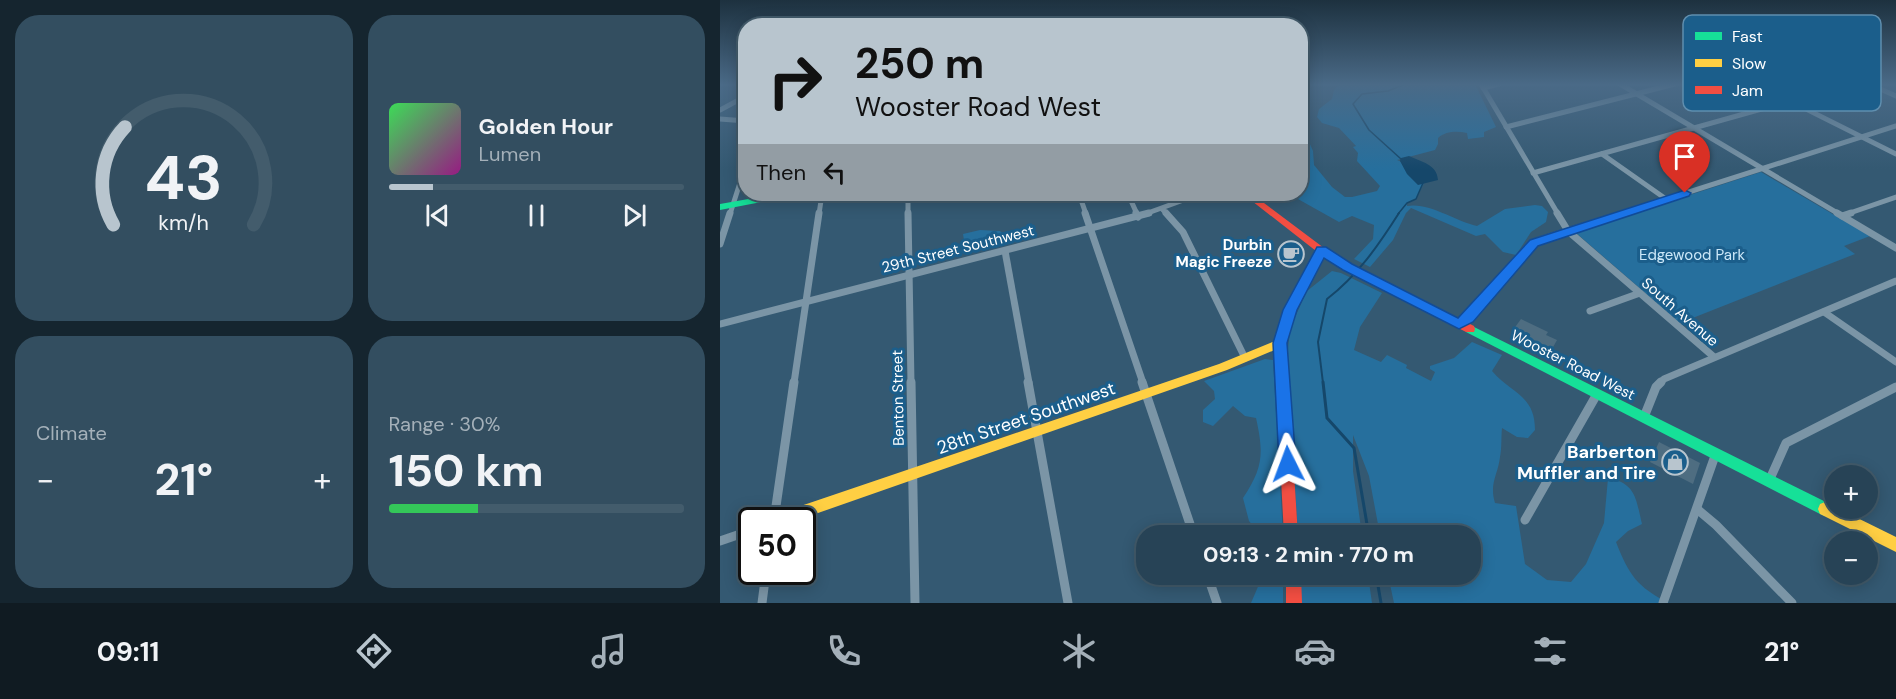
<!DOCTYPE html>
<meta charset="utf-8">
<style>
body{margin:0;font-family:"DM Sans",sans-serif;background:#334e60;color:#f1f3f6;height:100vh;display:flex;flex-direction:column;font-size:22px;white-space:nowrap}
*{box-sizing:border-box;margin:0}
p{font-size:20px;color:#a4b0b9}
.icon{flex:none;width:33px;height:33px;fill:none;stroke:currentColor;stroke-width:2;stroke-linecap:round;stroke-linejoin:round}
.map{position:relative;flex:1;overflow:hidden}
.panel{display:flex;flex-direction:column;gap:15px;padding:15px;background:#15252f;width:720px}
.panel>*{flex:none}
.guide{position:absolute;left:18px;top:18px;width:570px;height:183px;border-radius:24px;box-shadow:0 3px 15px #0003,0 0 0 2px #435c6c;background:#b8c5ce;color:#111;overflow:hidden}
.buttons{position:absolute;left:1104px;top:465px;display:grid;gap:12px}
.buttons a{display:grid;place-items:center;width:54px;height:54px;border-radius:50%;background:#274356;box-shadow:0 3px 15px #0003,0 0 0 2px #435c6c;font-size:30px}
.speed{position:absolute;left:18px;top:507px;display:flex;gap:12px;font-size:30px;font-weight:700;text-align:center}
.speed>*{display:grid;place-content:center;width:78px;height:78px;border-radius:50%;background:#274356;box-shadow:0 3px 15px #0003,0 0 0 2px #435c6c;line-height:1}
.speed .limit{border:3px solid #111;border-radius:9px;background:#fff;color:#111}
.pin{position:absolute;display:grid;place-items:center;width:51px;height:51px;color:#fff;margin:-62px -26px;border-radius:50% 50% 50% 0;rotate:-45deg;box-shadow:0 0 6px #0007}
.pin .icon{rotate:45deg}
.me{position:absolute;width:66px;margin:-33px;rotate:357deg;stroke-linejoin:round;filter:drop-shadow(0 0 4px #0008)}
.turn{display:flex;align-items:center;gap:21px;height:126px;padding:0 18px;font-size:27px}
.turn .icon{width:78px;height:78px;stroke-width:2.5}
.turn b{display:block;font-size:42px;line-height:51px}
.then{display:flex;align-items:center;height:57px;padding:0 18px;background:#0003;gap:12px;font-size:22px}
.big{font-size:45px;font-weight:700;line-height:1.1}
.panel .tile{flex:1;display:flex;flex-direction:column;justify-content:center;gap:9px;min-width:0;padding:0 21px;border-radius:24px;background:#334e60}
.panel .dial{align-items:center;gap:0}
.dial svg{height:156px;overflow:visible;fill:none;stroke:#435c6c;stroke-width:7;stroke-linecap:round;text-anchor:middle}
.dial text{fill:#f1f3f6;stroke:none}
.song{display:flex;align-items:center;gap:18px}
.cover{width:72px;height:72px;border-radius:9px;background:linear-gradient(135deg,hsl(130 70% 55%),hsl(310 70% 35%))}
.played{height:6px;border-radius:3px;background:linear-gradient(90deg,#b8c5ce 15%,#435c6c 15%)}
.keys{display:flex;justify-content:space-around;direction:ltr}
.heat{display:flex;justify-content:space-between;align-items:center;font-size:33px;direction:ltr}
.charge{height:9px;border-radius:4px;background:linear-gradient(90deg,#34c759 30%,#435c6c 0)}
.panel .tiles{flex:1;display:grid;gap:15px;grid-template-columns:repeat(2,1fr)}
.trip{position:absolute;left:416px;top:525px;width:345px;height:60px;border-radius:24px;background:#274356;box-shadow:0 3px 15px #0003,0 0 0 2px #435c6c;font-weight:700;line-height:60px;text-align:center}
.menu{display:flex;height:96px;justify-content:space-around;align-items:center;background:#101b22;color:#a4b0b9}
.menu .icon{width:42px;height:42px}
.menu .current{color:#b8c5ce}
.menu b{font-size:27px;color:#f1f3f6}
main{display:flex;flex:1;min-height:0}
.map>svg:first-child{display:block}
.green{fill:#266f9d}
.water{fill:#15476a}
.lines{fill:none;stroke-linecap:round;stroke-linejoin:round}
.stream-far2{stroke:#15476a;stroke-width:1.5}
.stream-far1{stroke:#15476a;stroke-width:2}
.stream{stroke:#15476a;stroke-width:3}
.building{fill:#4e6d81}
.street-far2{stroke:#7b95a6;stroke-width:5}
.street-far1{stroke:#7b95a6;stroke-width:7}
.street{stroke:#7b95a6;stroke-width:9}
.fast{fill:#16e098;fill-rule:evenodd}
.slow{fill:#ffcf43;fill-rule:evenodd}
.jam{fill:#f24e42;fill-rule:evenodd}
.route{fill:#1a73e8;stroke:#114b97;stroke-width:1.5}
.labels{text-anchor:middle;stroke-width:6;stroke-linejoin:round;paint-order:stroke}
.poi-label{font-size:15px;font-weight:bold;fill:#fff;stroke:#1b5e8b;text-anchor:end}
.street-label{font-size:15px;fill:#fff;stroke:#1b5e8b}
.park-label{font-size:15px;fill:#cce8f9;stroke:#1b5e8b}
.near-street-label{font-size:18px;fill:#fff;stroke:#1b5e8b}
.near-poi-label{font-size:18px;font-weight:bold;fill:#fff;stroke:#1b5e8b;text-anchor:end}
.key{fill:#1b5e8b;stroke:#5f8eae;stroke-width:1.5}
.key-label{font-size:16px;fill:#fff}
</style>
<main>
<section class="panel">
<div class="tiles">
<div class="tile dial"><svg viewBox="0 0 100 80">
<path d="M14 69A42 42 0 1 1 86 69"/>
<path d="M14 69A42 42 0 0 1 20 19" stroke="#b8c5ce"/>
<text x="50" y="56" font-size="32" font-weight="700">43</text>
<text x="50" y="72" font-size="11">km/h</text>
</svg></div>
<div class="tile">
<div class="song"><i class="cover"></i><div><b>Golden Hour</b><p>Lumen</p></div></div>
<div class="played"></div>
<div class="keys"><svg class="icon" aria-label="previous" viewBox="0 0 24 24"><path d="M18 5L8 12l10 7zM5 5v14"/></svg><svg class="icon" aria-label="pause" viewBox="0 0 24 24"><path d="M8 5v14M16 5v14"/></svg><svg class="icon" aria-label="next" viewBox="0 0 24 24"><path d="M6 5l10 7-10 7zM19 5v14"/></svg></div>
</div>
<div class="tile"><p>Climate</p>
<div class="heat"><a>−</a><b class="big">21°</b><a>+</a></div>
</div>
<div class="tile"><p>Range · 30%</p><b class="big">150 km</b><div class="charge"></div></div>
</div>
</section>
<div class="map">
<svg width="1176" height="603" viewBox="0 0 1176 603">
<rect width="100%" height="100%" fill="#345972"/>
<g class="green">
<path d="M755,84L776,127L764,132V137L748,139L747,133C737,131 726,131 718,138V144L715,150L677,160L684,163L704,183L696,199L687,203V206C709,202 735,221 757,226L785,209L815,205L822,206L828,212L826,222L811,232L796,255L783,252L765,234L756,236L691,208L686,213L673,240L650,267L634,259L653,239L654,225L632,216L619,222L569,194H580L581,152L584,147L581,145V134L586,135L593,151L594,165L612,187L625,197H632L657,191L660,186L637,161L638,153L633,147L636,146L619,128L602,123L597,117L599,109L612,99L614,90L618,85Z"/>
<path d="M1041,172L1150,236L1124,246L1135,254L960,323L855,232Z"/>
<path d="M260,230L280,231L285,236L286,243L246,253L243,234Z"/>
<path d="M612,271L621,273L662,293L640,327L634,350L661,362L667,355L687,365L686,368L711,381L715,372L710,369V366L734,358L752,342L782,355L772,371C792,394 815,395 815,430L808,438L797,437L782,428C781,437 782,447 780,457C778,475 769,483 775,503L796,506L805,564L827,580L851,582L866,564L884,523L888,478C916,483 916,499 922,524L908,531L896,542C909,575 917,587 949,603H674L668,575L750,574V536L660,535L649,476L633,435V471L642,535H578L567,360L570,328L587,291Z"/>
<path d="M545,359L553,360L563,535H541L529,521L523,498C543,468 544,454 536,418L525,416L513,406L493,426L483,422V410L495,399L494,391L484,381Z"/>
<path d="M543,575H563V603H531Z"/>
<path d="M580,575H648L652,603H581Z"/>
</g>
<path class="water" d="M689,156C701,162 717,164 718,180L698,185L687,174L680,161L681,158Z"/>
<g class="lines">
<g class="stream-far2">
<path d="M681,159L649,130L633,104L642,94L668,91L685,84"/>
<path d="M678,214L687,203L696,199L703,183"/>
</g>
<path class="stream-far1" d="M603,383L598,342L607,299C638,275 658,246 679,213"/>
<g class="stream">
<path d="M603,382L607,418L634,448L649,536"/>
<path d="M656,574L661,603"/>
</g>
</g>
<g class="building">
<path d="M801,319L828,332L826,335L837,340L832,349L793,330Z"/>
<path d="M939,442L980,463L973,484L930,462Z"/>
</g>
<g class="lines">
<g class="street-far2">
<path d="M761,84L838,214"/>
<path d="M900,84L1119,214"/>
<path d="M1036,84L1176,154"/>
<path d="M1149,84L1176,96"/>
<path d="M763,88L779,84"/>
<path d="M0,110L26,96"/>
<path d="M0,119L26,121"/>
<path d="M786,127L955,84"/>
<path d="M882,154L946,199"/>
<path d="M813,173L1131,84"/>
<path d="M188,194V214"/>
<path d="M359,194L366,214"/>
<path d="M408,194L417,214"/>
<path d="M442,209L447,214"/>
<path d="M10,214L26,164"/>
<path d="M99,214L102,194"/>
<path d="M425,214L480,194"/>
<path d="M900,214L1176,126"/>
<path d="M1127,214L1176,197"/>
</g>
<g class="street-far1">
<path d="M188,213L191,383"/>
<path d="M365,213L423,383"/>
<path d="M416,213L418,217"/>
<path d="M446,213L463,232L525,358"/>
<path d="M837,213L848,231L994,357"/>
<path d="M1117,213L1176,248"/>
<path d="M1122,216L1131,213"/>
<path d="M0,244L10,213"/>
<path d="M285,251L309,383"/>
<path d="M870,311L920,293"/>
<path d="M1104,312L1176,362"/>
<path d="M0,324L429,213"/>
<path d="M739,324L748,318L809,247L820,240L905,213"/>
<path d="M74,383L99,213"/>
<path d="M940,383L944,379L1176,281"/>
</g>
<g class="street">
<path d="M191,382L195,603"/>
<path d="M308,382L348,603"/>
<path d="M422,382L474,536"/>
<path d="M924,417L936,387L941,382"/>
<path d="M1049,481L1066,443L1176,387"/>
<path d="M977,509L996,525L1072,603"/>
<path d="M54,520L74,382"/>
<path d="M805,520L877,394"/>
<path d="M0,541L32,530"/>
<path d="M487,574L497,603"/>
<path d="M42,603L46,572"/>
<path d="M943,603L996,453"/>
</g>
<g class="fast">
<path d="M56,194H71L67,197L0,210V204Z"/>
<path d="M750,325L1110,504L1112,509L1110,514L1105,516L1100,514L746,332L745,329L746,326Z"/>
</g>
<g class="slow">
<path d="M560,339L564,340L566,343L564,346L507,370L78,520H53L55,515L60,513L499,364Z"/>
<path d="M1105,502L1176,537V552L1100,514L1098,509L1100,504Z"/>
</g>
<g class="jam">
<path d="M580,84H591L580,88Z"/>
<path d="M523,194H532L604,248L632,265L754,326L755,329L754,332H746L624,269L603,256L575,310L566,343L578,536H564L554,343L565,310L596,251Z"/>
<path d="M566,574H581L582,603H566Z"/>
</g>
</g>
<linearGradient id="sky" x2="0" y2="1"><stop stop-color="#1d313f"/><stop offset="0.5" stop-color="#4a6a87"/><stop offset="1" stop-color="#4a6a87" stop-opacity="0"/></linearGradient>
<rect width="1176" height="169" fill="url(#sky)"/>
<path class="route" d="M965,190L971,193L969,196L818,246L753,322L739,329L623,270L604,258L577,310L567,343L576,464L574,470L568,472L562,470L559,464L553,343L563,310L597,247H606L632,264L738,318L810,240Z"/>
<defs>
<g id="cafe-ring" transform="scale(1.35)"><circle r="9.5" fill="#1b5e8b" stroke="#b8c5ce" stroke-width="1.5"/><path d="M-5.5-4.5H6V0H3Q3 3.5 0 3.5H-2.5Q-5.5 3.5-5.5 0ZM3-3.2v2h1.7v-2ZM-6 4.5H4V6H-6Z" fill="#b8c5ce"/></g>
<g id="shop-ring" transform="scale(1.35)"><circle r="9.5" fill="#1b5e8b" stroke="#b8c5ce" stroke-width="1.5"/><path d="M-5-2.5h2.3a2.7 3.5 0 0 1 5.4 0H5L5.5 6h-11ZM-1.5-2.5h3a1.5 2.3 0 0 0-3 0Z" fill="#b8c5ce"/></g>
</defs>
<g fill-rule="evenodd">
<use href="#cafe-ring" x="571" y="254"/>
<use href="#shop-ring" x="955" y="462"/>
</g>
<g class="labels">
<g class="poi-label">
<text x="552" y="250">Durbin<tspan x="552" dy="17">Magic Freeze</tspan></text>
</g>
<g class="street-label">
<text transform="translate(238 249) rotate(-14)" y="5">29th Street Southwest</text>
<text transform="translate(960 312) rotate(41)" y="5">South Avenue</text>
<text transform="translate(853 365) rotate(27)" y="5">Wooster Road West</text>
<text transform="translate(178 398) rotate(-91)" y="5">Benton Street</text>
</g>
<g class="park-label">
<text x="972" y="260">Edgewood Park</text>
</g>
<g class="near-street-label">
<text transform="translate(306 418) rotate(-19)" y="6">28th Street Southwest</text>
</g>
<g class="near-poi-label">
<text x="936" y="458">Barberton<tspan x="936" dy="21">Muffler and Tire</tspan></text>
</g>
</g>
<rect x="963" y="15" width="198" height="96" rx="9" class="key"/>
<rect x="975" y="32" width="27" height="8" fill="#16e098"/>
<rect x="975" y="59" width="27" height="8" fill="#ffcf43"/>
<rect x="975" y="86" width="27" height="8" fill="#f24e42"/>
<g class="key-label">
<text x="1012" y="42">Fast</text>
<text x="1012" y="69">Slow</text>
<text x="1012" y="96">Jam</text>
</g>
</svg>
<div class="buttons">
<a>+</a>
<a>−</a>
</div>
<div class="speed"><div class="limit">50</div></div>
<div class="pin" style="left:965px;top:193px;background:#d93025"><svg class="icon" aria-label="arrive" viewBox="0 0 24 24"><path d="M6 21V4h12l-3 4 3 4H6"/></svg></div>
<svg class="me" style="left:568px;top:464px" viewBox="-20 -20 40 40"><path d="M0-17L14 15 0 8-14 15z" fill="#1a73e8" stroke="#fff" stroke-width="4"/></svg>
<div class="trip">09:13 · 2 min · 770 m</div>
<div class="guide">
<div class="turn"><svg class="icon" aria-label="right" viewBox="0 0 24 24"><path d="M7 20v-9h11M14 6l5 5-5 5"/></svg><div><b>250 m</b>Wooster Road West</div></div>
<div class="then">Then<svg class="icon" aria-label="left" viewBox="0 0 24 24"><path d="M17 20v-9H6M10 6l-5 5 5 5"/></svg></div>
</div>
</div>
</main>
<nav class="menu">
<b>09:11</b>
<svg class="icon current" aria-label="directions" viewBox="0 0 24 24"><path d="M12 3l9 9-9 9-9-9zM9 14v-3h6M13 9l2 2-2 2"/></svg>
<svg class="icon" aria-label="music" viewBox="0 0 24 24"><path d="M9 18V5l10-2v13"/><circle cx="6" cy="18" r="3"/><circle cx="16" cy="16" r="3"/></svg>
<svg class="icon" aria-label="phone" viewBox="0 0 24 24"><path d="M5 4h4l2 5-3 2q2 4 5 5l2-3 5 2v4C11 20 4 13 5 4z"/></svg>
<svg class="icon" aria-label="climate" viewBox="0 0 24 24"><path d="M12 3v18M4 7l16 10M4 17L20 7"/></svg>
<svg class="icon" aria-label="car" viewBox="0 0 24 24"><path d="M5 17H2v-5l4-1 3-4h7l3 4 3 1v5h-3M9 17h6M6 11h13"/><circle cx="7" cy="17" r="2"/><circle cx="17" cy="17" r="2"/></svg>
<svg class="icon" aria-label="filters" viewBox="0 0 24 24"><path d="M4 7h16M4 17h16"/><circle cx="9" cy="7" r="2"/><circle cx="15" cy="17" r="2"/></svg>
<b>21°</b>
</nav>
